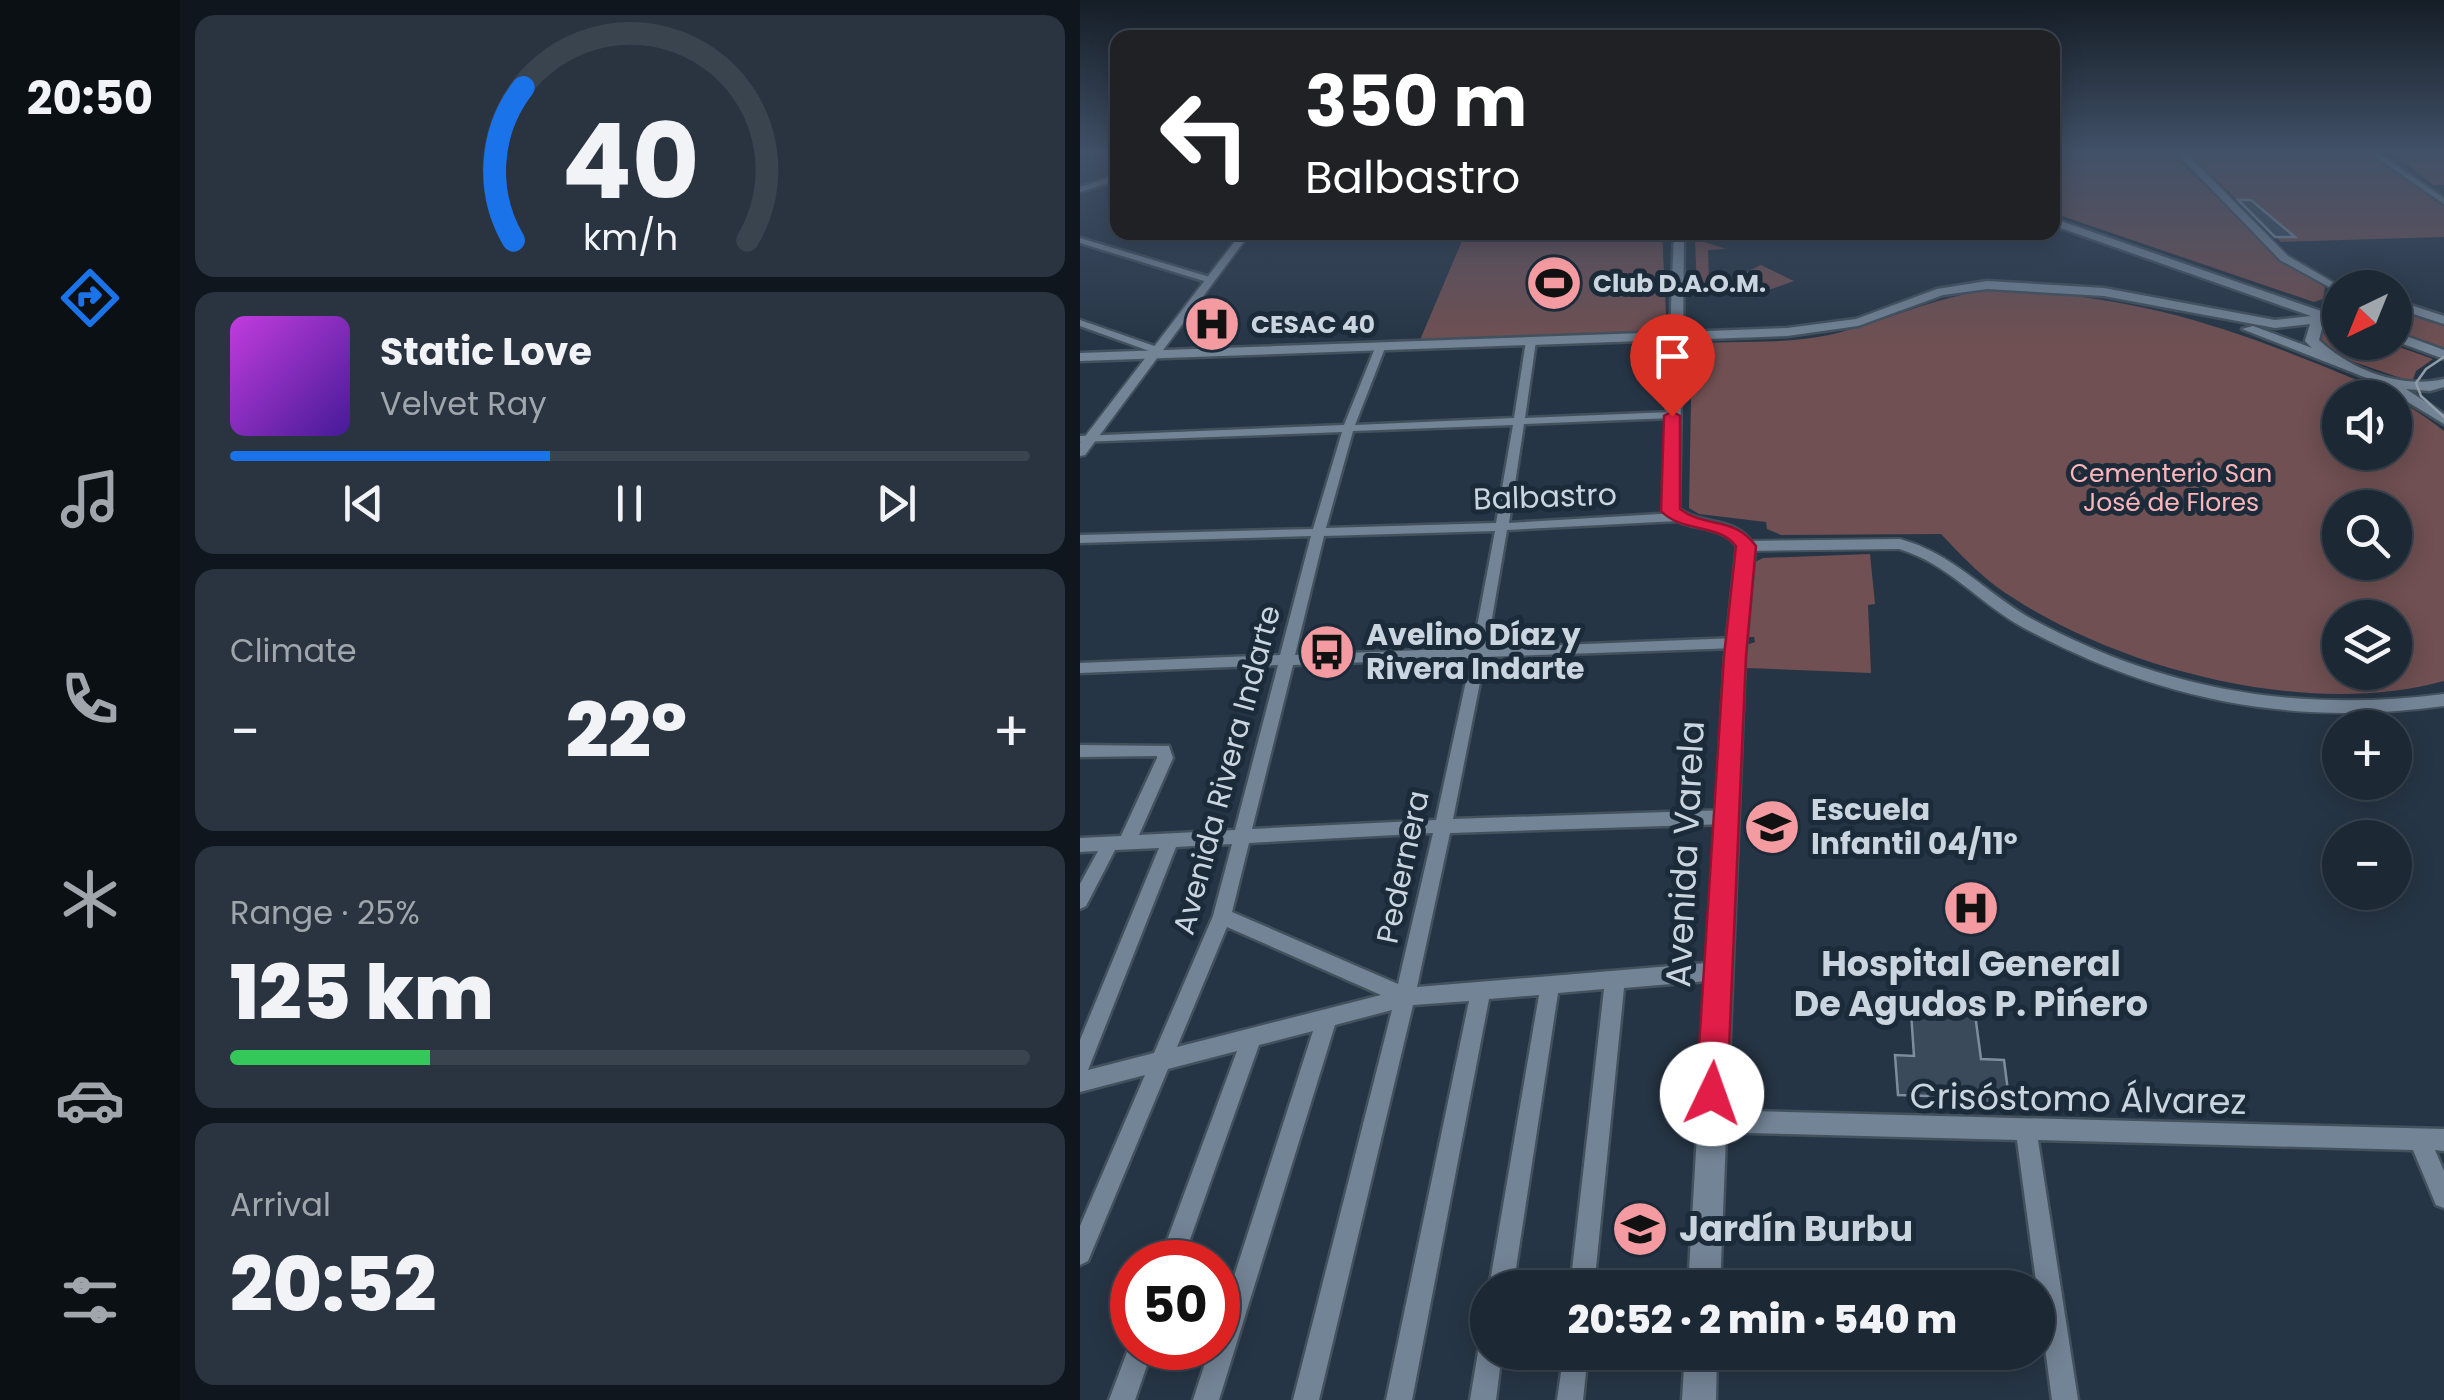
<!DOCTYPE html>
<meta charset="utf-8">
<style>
body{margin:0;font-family:Poppins,sans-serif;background:#293440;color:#f1f3f6;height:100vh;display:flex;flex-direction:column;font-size:38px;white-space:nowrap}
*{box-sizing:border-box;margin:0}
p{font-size:32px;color:#a0a6ac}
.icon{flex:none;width:55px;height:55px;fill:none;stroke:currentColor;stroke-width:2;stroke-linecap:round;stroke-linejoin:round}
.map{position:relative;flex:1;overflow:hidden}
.sheet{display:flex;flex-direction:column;gap:15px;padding:15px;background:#0f161d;width:900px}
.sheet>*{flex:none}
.guide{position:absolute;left:30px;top:30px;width:950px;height:210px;border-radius:20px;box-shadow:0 5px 25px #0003,0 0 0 2px #3a444f;background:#202124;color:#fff;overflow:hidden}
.needle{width:65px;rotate:223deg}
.tools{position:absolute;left:1242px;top:270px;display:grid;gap:20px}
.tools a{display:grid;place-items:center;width:90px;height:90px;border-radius:50%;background:#1c2834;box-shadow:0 5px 25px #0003,0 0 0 2px #3a444f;font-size:50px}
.speed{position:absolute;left:30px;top:1240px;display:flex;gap:20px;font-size:50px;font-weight:700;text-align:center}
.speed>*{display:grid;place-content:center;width:130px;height:130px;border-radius:50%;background:#1c2834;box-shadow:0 5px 25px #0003,0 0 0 2px #3a444f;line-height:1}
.speed .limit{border:15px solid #d22;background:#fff;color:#111}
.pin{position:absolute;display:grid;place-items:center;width:85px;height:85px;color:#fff;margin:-102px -42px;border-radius:50% 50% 50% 0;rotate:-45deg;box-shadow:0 0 10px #0007}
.pin .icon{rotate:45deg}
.me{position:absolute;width:110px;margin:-55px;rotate:3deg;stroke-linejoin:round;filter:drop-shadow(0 0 8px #0008)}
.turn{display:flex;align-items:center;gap:35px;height:210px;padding:0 30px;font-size:45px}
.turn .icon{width:130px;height:130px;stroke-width:2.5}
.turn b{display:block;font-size:70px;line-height:85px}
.big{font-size:75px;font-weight:800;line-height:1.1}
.sheet .card{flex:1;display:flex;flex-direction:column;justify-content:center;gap:15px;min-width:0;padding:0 35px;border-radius:20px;background:#293440}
.sheet .dial{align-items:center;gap:0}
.dial svg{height:260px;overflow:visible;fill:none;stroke:#3a444f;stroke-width:7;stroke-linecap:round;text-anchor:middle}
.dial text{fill:#f1f3f6;stroke:none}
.song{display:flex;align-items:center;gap:30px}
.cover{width:120px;height:120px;border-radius:15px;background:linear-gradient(135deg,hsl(290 70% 55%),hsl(260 70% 35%))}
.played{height:10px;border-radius:5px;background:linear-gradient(90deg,#1a73e8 40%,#3a444f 40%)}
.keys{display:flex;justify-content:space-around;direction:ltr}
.heat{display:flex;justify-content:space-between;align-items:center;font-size:55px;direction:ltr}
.charge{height:15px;border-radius:8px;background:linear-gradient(90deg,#34c759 25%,#3a444f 0)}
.trip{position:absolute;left:390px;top:1270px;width:585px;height:100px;border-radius:50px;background:#1c2834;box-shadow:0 5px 25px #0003,0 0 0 2px #3a444f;font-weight:800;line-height:100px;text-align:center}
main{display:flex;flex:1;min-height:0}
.menu{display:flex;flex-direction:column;width:180px;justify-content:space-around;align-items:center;background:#0b1015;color:#a0a6ac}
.menu .icon{width:70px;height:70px}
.menu .selected{color:#1a73e8}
.menu b{font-size:45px;color:#f1f3f6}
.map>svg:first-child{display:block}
.green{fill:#705052;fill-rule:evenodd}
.building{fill:#3a4a5b;stroke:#7b8d9f;stroke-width:2.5}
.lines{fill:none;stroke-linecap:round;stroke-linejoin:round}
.minor-casing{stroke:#43515d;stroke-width:5}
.tertiary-casing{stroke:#43515d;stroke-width:4}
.secondary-casing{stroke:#43515d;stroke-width:5}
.minor{fill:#738496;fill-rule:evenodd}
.tertiary{fill:#738496;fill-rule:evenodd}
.secondary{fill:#738496;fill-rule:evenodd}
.tram{stroke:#909ca8;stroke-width:2.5}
.route{fill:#e11d48;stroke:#92132f;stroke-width:2.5}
.labels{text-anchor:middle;stroke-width:10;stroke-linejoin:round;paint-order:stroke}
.far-poi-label{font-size:25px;font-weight:bold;fill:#cbd5df;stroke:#1c2b3a;text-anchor:start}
.far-park-label{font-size:25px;fill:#fcb5b9;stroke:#1c2b3a}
.street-label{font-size:30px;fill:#cbd5df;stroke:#1c2b3a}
.poi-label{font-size:30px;font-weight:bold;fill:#cbd5df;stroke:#1c2b3a;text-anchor:start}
.near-street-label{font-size:35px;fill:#cbd5df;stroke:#1c2b3a}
.near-poi-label{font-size:35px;font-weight:bold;fill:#cbd5df;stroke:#1c2b3a}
</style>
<main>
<nav class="menu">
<b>20:50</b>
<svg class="icon selected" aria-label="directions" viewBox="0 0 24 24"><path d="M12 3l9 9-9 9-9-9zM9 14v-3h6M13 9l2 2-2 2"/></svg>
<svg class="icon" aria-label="music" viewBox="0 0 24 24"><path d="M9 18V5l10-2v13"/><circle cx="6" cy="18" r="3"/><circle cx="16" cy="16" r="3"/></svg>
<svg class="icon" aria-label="phone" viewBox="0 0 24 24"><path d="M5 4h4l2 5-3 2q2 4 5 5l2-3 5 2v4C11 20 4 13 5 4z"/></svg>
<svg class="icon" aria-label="climate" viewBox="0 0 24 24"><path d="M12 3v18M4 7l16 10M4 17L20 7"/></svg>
<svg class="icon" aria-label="car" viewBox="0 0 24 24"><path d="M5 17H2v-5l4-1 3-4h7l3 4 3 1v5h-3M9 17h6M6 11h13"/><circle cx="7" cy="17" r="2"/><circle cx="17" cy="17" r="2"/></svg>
<svg class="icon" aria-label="filters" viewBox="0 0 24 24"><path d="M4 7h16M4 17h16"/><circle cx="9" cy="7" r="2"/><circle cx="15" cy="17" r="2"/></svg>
</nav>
<section class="sheet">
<div class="card dial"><svg viewBox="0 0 100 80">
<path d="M14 69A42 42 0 1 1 86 69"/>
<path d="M14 69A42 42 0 0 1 17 22" stroke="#1a73e8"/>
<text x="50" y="56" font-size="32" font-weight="700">40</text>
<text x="50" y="72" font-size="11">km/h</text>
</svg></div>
<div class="card">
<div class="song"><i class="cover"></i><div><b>Static Love</b><p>Velvet Ray</p></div></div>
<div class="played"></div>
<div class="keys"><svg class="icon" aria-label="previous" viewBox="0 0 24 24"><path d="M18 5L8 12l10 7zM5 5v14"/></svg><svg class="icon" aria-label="pause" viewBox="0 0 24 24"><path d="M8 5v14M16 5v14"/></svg><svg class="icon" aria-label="next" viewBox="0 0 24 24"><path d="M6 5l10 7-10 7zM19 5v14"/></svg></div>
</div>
<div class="card"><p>Climate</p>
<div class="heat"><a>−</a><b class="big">22°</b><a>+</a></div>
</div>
<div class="card"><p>Range · 25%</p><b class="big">125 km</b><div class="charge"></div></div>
<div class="card"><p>Arrival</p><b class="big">20:52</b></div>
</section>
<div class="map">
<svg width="1364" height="1400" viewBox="0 0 1364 1400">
<rect width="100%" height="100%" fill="#263545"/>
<g class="green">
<path d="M972,151H1089L1203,261L1245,287L1243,299L1234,302L973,213Z"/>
<path d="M1106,151H1286L1364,206V237L1201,242Z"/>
<path d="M1310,151H1364V185H1353Z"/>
<path d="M382,233H582L587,332L340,340L384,236Z"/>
<path d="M615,239L646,249L628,250L629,284L643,283L681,265L714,281L669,297L617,290Z"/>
<path d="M912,290C1033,294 1118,316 1230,361C1278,380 1323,398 1364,431V681C1227,719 1032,669 917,587C897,572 879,553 861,534L701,535L687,529L686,522L619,514L609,508L612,346L618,343C661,341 707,344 749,335C805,322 855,296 912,290ZM1260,398H1315V452H1260ZM1260,508H1315V562H1260ZM1260,618H1315V672H1260Z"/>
<path d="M1315,307L1364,324V351L1315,333Z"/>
<path d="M1251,322L1260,325V342L1308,343L1353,359L1336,371L1332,382L1254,355L1238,344L1240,332Z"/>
<path d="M790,554L795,604L788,605L791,673L666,668L667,645L675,642L674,637H667L671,564L683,558Z"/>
</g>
<g class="building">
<path d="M1158,200H1171L1215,237H1195Z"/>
<path d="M831,1012L895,1014L901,1059L924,1060L930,1107L907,1106L906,1098L818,1095L815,1055L834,1056Z"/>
</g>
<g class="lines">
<g class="minor-casing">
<g id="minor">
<path d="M1287,151H1295L1364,198V204Z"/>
<path d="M38,175V180L0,192V187Z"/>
<path d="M371,232H379L374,238L370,236Z"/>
<path d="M0,238L133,278L134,280L127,282L0,243Z"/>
<path d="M0,320L80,348L81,350L72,352L0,326Z"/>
<path d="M451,338L456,341L445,418L592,412L597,415L592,418L444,424L429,523L597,513L603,517L597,521L427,530L407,648L656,638L663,643L656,648L405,657L373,819L648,810L654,812L656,817L654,822L648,824L370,833L337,987L639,962L646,965L648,971L646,977L639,980L544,988L514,1288H490L524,989L478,993L433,1288H409L459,995L409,999L332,1400H306L389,1001L333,1005L239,1400H213L312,1010L255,1025L139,1400H113L130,1348H138V1326L233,1031L179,1045L102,1262H79L157,1051L88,1069L8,1261L0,1265V1226L65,1075L0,1092V1040L79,848L35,850L6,906L0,909V884L18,851L0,852V838L41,836L77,758V756L0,757V745L89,746L93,758L59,835L155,830L198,665L0,673V663L200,655L231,536L0,543V535L233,529L262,432L0,442V436L264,425L295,348L300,345L305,348L275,425L434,418L446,341ZM433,425L416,523L246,528L273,431ZM415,531L393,648L215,655L244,536ZM391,658L356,820L172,829L213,665ZM353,833L318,984L152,912L169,843ZM152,844L133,916L74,1053L8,1070L96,847ZM147,927L301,995L97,1047Z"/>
<path d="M630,1110L1364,1129V1151L1355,1150L1364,1171V1208L1356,1205L1333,1150L958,1140L998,1400H972L937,1140L630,1132L623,1128L619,1121L623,1114Z"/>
<path d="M52,1339V1348H73L55,1400H29Z"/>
<path d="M408,1341V1352H422L416,1400H390L398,1352L401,1343Z"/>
<path d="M484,1352H508L503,1400H477Z"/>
</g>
</g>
<g class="tertiary-casing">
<g id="tertiary">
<path d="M1095,151H1104L1208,256L1263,288H1260V293L1200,260Z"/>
<path d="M162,232H171L5,455L0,456V443Z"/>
<path d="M820,539C872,553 905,592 950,618C1081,690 1217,713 1364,694V706C1211,727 1077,700 942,627C899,603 867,563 819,549L666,551L659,546L666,541Z"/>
</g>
</g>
<g class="secondary-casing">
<g id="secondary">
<path d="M972,218L1241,311L1260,301V310L1253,315L1260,318V326L1244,321L1239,340C1271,370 1321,389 1364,379V387L1350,391L1326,389L1364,414V424L1308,390L1307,386L1162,329L1173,326L1232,348L1225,341L1230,324L1195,328L1024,296L907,289L863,295L778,326L707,336L602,340L599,509C626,528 653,514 675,546L665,656L640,1288H608L645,656L657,546C639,522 604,533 583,511L589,340L0,361V353L590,332L594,232H604L603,332L707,328L776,319L857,289L907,281L1024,288L1195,320L1231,316L972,225Z"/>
<path d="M1315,300L1364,316V324L1315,308Z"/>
<path d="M1315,332L1364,350V359L1315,341Z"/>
<path d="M605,1352H637L636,1400H602Z"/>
</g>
</g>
<use href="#minor" class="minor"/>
<use href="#tertiary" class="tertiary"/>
<use href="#secondary" class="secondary"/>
<path class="tram" d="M1364,357L1346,369L1336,383L1341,396L1364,417"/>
</g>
<linearGradient id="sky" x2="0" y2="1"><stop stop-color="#151d26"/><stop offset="0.44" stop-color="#415168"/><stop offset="1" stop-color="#415168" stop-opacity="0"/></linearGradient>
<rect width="1364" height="347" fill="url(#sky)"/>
<path class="route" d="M592,411L600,416V509C626,529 653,515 676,546L666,656L647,1094L643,1105L632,1109L621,1105L616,1094L644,656L656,546C638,523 602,533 581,511L584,416Z"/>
<defs>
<g id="stadium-disc" transform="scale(2.875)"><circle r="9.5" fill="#f49aa1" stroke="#1c2b3a"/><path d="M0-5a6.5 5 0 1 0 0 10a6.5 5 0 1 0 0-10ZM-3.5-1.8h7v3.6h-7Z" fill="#111"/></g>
<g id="hospital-disc" transform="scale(2.875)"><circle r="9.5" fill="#f49aa1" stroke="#1c2b3a"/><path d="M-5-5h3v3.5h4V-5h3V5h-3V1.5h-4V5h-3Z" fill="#111"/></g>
<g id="bus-disc" transform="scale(2.875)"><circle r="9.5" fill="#f49aa1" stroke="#1c2b3a"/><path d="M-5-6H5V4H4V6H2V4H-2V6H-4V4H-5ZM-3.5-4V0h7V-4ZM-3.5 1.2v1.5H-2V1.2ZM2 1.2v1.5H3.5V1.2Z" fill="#111"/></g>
<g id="school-disc" transform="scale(2.875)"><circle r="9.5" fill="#f49aa1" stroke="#1c2b3a"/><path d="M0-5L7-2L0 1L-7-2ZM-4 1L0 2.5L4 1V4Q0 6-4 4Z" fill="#111"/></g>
</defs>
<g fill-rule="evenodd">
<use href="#stadium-disc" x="474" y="283"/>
<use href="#hospital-disc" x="132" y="324"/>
<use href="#bus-disc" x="247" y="652"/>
<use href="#school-disc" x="692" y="827"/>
<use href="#hospital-disc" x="891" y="908"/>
<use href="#school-disc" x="560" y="1229"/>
</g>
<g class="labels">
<g class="far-poi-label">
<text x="513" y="292">Club D.A.O.M.</text>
<text x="171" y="333">CESAC 40</text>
</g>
<g class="far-park-label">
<text x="1091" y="482">Cementerio San<tspan x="1091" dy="29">José de Flores</tspan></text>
</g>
<g class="street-label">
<text transform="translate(465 497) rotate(-2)" y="10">Balbastro</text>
<text transform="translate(147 770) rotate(-75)" y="10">Avenida Rivera Indarte</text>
<text transform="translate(323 867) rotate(-78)" y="10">Pedernera</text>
</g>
<g class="poi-label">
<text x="286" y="645">Avelino Díaz y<tspan x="286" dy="34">Rivera Indarte</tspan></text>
<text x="731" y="820">Escuela<tspan x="731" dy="34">Infantil 04/11°</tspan></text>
</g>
<g class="near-street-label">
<text transform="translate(605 854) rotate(-87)" y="12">Avenida Varela</text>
<text transform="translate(998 1099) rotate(1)" y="12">Crisóstomo Álvarez</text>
</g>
<g class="near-poi-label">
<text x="891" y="976">Hospital General<tspan x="891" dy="40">De Agudos P. Pińero</tspan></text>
<text x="599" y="1241" text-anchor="start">Jardín Burbu</text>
</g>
</g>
</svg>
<div class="tools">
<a><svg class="needle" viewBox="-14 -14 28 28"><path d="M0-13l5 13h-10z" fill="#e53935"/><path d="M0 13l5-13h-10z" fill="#a0a6ac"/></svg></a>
<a><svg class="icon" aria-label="sound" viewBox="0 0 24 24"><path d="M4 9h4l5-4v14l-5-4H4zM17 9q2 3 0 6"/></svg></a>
<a><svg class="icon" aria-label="search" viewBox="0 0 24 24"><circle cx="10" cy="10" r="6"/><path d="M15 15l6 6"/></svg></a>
<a><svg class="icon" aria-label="layers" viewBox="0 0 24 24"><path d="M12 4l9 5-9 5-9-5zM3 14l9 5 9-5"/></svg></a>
<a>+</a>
<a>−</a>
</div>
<div class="speed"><div class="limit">50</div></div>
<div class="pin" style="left:592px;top:416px;background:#d93025"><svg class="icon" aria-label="arrive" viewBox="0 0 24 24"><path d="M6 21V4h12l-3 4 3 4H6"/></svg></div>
<svg class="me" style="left:632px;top:1094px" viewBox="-20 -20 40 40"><circle r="19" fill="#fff"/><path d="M0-13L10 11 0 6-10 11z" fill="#e11d48"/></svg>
<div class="trip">20:52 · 2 min · 540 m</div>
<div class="guide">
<div class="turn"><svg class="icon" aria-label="left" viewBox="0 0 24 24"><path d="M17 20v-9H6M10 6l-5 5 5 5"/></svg><div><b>350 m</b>Balbastro</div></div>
</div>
</div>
</main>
